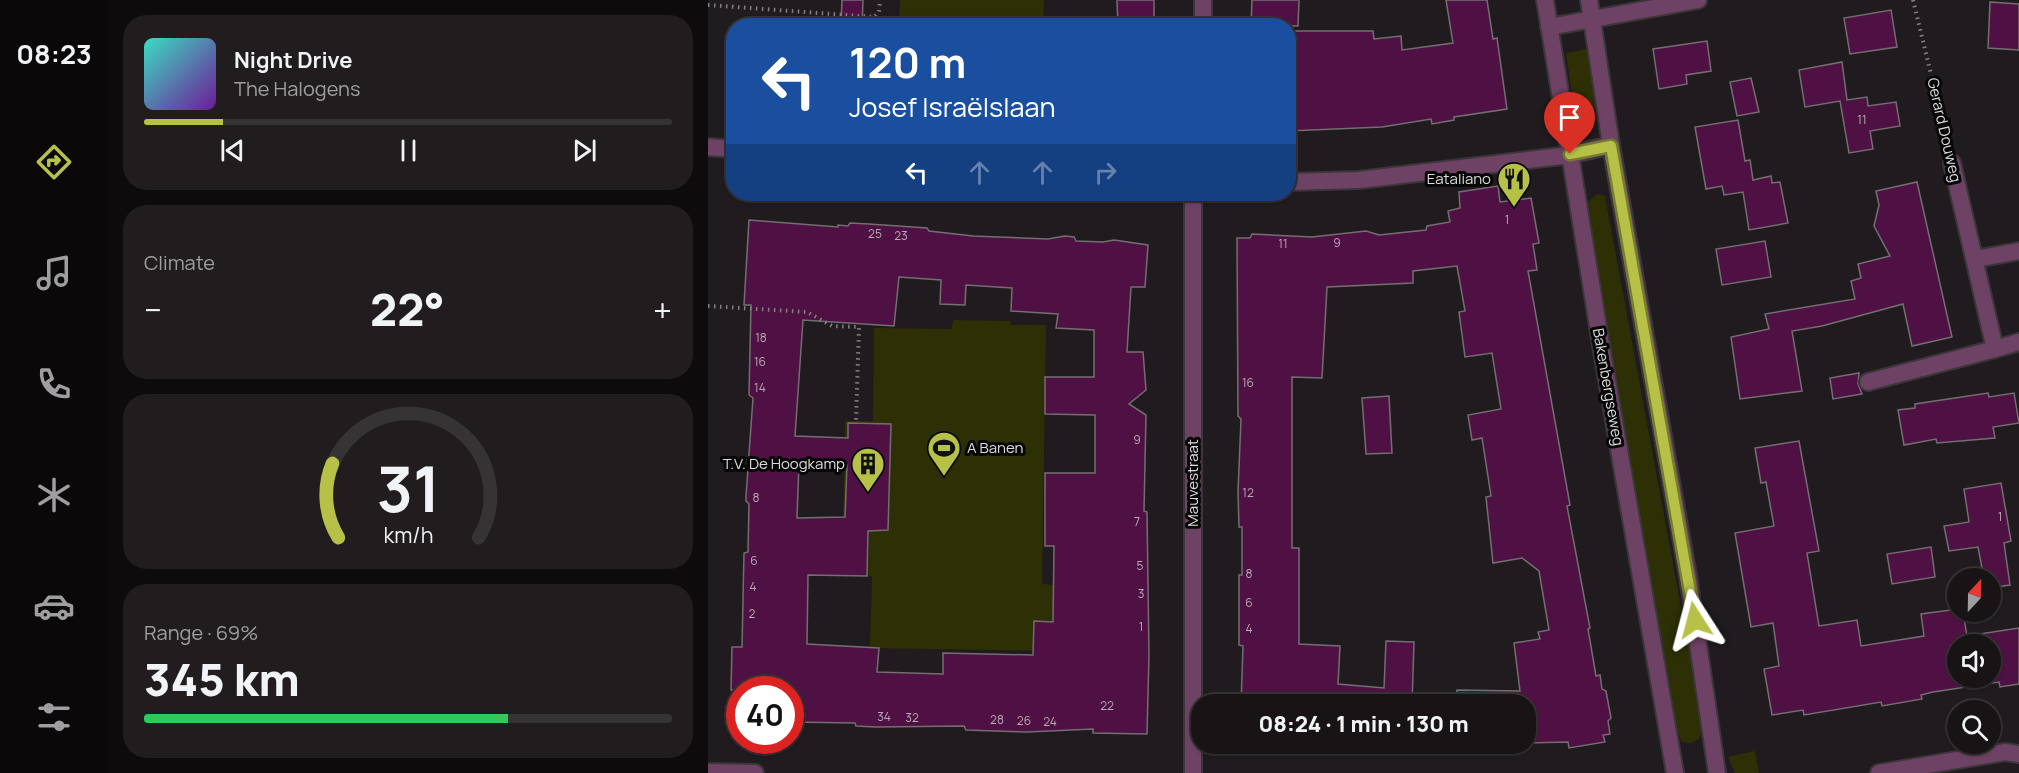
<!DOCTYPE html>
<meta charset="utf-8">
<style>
body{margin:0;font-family:Manrope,sans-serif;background:#211d1f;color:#f1f3f6;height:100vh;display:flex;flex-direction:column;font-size:22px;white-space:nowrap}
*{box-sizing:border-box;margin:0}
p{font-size:20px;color:#9f9ea1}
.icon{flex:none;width:33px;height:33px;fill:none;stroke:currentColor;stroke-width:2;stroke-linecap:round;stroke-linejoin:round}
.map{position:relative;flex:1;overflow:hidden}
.panel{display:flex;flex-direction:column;gap:15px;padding:15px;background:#0d0b0c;width:600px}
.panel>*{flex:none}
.top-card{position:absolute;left:18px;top:18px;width:570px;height:183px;border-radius:24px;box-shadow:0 2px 4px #0004,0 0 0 2px #363335;background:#1a4fa0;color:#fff;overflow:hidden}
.needle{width:39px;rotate:22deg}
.buttons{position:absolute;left:1239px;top:568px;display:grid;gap:12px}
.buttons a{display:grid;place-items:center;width:54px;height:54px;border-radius:50%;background:#181416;box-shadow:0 2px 4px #0004,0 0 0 2px #363335;font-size:30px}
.speed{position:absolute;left:18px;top:676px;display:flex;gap:12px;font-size:30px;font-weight:700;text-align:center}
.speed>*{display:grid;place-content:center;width:78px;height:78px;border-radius:50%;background:#181416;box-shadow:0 2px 4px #0004,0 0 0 2px #363335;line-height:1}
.speed .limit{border:9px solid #d22;background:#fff;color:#111}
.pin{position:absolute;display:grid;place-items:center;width:51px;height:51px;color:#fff;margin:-62px -26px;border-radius:50% 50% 50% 0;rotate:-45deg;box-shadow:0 0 6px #0007}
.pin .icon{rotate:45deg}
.me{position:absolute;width:66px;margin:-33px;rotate:351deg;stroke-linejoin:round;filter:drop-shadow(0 0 4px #0008)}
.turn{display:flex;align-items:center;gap:21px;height:126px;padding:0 24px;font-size:27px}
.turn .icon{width:78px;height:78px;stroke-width:2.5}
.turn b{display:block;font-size:42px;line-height:51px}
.lanes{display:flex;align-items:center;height:57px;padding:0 24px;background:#0003;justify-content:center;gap:30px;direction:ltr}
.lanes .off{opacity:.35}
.big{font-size:45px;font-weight:800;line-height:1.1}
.panel .widget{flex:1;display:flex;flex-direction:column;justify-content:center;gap:9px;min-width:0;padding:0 21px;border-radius:24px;background:#211d1f}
.panel .dial{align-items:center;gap:0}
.dial svg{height:156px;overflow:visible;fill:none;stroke:#363335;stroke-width:7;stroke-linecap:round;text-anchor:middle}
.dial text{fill:#f1f3f6;stroke:none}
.song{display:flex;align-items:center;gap:18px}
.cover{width:72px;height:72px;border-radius:9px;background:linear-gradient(135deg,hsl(170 70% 55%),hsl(280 70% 35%))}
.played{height:6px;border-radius:3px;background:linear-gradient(90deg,#b7c148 15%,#363335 15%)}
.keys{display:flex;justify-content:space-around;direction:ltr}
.heat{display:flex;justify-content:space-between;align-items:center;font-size:33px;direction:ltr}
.charge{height:9px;border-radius:4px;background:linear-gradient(90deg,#34c759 69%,#363335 0)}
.trip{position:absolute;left:483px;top:694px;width:345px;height:60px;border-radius:24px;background:#181416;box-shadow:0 2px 4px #0004,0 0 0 2px #363335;font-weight:800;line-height:60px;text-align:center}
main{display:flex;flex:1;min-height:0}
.tab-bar{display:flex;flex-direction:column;width:108px;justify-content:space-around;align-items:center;background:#0a0809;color:#9f9ea1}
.tab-bar .icon{width:42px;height:42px}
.tab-bar .active{color:#b7c148}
.tab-bar b{font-size:27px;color:#f1f3f6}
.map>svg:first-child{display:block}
.green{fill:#2d3004}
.building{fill:#4f1043;stroke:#746e72;stroke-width:1.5;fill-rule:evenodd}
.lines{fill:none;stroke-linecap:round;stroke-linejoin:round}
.minor-casing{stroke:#3b3639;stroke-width:20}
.tertiary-casing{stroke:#3b3639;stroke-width:20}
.path{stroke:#848082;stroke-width:4;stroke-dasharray:1.5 4.5;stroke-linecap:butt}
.minor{stroke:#6e4264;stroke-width:16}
.tertiary{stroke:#6e4264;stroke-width:16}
.route-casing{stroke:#777d2f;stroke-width:15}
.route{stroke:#b7c148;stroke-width:10}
.labels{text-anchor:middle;stroke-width:6;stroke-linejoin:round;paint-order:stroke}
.number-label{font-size:12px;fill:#bba9b7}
.street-label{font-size:15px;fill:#dfdcde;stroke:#080708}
.poi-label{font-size:15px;fill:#dfdcde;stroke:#080708;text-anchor:end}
</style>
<main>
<nav class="tab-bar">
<b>08:23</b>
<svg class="icon active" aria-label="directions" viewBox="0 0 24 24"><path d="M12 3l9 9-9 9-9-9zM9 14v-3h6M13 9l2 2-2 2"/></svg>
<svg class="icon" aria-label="music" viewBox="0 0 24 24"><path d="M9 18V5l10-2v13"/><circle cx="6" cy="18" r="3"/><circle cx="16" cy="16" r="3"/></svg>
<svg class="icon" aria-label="phone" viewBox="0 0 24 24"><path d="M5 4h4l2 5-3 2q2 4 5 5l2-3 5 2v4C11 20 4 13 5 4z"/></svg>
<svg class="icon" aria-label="climate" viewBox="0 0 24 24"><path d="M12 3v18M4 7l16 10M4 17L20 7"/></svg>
<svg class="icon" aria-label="car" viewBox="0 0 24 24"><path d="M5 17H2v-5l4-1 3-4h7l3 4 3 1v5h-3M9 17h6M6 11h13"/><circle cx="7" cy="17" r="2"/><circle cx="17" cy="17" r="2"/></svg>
<svg class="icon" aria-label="filters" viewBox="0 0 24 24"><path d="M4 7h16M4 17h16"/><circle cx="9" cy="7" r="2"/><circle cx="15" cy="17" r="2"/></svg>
</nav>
<section class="panel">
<div class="widget">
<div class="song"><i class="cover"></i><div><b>Night Drive</b><p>The Halogens</p></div></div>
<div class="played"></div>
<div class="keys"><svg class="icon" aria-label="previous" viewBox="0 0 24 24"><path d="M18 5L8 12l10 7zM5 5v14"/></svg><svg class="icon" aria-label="pause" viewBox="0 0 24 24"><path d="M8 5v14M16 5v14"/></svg><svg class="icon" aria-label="next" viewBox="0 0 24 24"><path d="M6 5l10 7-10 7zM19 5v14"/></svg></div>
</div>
<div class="widget"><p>Climate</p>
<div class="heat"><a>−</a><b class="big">22°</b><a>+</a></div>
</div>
<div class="widget dial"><svg viewBox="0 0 100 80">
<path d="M14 69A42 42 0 1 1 86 69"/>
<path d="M14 69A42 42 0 0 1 11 31" stroke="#b7c148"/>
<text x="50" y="56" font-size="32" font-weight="700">31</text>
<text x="50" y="72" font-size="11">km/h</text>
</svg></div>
<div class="widget"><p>Range · 69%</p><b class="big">345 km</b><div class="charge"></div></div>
</section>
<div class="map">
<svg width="1311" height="773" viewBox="0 0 1311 773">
<rect width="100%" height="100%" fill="#201b1e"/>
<g class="green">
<path d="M192,0H336L335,25L191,21Z"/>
<path d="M879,49L889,100L886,110L875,115L866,108L858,53Z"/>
<path d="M889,194L897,196L995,726L991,739L983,743L974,742L969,730L878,208L882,200Z"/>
<path d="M245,320L302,321L303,325H338L334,584L347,585L346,651L162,648L164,576H160L161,534L135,533L137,421H165L166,328L244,329Z"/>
<path d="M1047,751L1051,773H1027L1020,757Z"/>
</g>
<g class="building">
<path d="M134,0H155L154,26H133Z"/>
<path d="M409,0H446V25L410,26Z"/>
<path d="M544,0H591L590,26H543Z"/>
<path d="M738,0H779L785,39L789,38L799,109L746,117V120L724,124L723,119L674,127L580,131V31H665L666,39L693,36L694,50L745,43Z"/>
<path d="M1282,2L1311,4V50L1280,48Z"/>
<path d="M1183,10L1189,47L1142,54L1136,18Z"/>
<path d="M999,41L1003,71L978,75L979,84L951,89L945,49Z"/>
<path d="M1134,62L1139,100L1159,97L1160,106L1188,102L1192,126L1162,131L1165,149L1141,153L1132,101L1097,107L1091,70Z"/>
<path d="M1043,78L1051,112L1029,116L1022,82Z"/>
<path d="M1030,120L1037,161L1042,160L1045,180L1063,176L1064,183L1072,182L1080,223L1041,230L1035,192L1016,195L1014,186L998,189L987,127Z"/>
<path d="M1209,182L1244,337L1204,346L1195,304L1114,326L1084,331L1094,391L1032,399L1023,337L1061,329L1057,314L1147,299L1143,281L1153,278L1150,264L1182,256L1166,226L1171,205L1168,191Z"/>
<path d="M790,186L792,202L823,198L831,243L825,244L829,270L820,271L862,505L859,506L882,628L880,629L888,676L892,675L894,689L898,691L903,718L900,721L902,734L895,735L897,742L861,748L860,742L818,743V705L748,704L749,690L812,691L806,643L832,639L830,632L841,630L831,571L814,558L785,563L778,497L783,496L774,438L764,440L760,415L793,409L784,353L757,357L751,312L757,311L749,266L705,271V283L619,287L614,378L584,377V548H591V644L632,646L630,684L676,688L678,641L706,642L704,705H533L535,646L531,645V575H534V527H531L530,492L533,419L530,416L529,238H542L544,234L604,237L658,231L671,235L718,230L719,226L742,222L740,211L752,208L751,192Z"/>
<path d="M41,220L130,227V225L140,226L142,223L161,224L219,228L221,231L265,236L340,239L357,236L366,237L368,241L395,242L406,240L440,245L437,287H423L419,352H435L438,390L421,404L438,415L436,511L439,512L441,655L439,734L385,733V729L319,732L258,730L256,726L168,727L148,726L147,723L82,722V690H23L24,647H34L36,553L40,552L41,504L38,501V496L45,398L41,395L43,305H36ZM191,277L233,280L232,304L257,305L258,285L304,288L303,311L350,314L348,328L386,330V377H337V414L387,415V473H337V546H346L345,622L326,621L325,655L235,653V674L169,672L171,648L99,644L100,575L159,576L160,531L180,530L183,424L140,423V438L87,436L95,320L186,326ZM91,463L139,465L137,517L89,518Z"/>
<path d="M1057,241L1063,277L1014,285L1008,249Z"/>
<path d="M1151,373L1150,384L1154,394L1125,399L1122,378Z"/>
<path d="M1280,393L1281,397L1306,393L1311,423L1285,427L1287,438L1229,443L1228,439L1196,445L1190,410L1207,408V404Z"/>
<path d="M681,396L684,453L658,454L654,398Z"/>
<path d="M1091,441L1111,551L1099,553L1111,626L1149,620L1153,646L1216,636L1213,614L1250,609V612H1255L1259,636L1311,628V684L1292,687L1291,682L1225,692L1213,695L1214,699L1174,706L1173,702L1096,715L1095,710L1064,715L1056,669L1071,666L1065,623L1043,627L1027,533L1066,526L1058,482L1053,483L1047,448ZM1250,645H1282V678H1250Z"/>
<path d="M1293,483L1303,541L1296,543L1302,585L1282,588V579H1276L1270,547L1241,551L1236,526L1261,522L1256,489Z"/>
<path d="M1223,547L1227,577L1184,584L1179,554Z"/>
</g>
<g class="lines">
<g class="minor-casing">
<g id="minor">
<path d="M495,26V0"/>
<path d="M841,27L990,0"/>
<path d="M0,147L26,149"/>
<path d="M1244,163L1287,349L1311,342"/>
<path d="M580,182L651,180L862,155L903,145"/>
<path d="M485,194V773"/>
<path d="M1267,259L1311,251"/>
<path d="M1160,382L1287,349"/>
<path d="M1171,773L1297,752L1311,754"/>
</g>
</g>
<g class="tertiary-casing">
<g id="tertiary">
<path d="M837,0L894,351L967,773"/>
<path d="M881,0L903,145L980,576L1009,773"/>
<path d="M0,772L47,773"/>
</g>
</g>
<g class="path">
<path d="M1205,0L1240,144"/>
<path d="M0,5L166,17L171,12L172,0"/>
<path d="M0,306L99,312L124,326L151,327L148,421"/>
</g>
<use href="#minor" class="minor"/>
<use href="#tertiary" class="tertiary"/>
</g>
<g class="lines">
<g class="route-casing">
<path id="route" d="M862,154L903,146L987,620"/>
</g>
<use href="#route" class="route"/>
</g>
<defs>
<g id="restaurant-pin" transform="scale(1.725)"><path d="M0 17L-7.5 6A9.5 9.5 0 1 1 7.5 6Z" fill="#b7c148" stroke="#080708"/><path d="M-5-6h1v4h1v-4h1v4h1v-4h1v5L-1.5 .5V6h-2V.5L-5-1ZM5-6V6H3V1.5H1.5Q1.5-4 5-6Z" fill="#111"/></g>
<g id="stadium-pin" transform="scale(1.725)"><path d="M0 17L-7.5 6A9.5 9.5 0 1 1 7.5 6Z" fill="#b7c148" stroke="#080708"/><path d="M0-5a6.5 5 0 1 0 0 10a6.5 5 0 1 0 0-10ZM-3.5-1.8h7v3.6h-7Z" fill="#111"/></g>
<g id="building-pin" transform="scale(1.725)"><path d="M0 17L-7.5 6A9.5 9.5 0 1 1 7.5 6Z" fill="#b7c148" stroke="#080708"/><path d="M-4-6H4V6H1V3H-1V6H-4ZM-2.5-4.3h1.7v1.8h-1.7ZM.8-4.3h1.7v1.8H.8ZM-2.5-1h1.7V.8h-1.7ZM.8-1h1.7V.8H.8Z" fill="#111"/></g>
</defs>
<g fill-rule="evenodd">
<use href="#restaurant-pin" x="806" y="179"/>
<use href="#stadium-pin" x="236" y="448"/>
<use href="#building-pin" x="160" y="464"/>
</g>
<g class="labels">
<g class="number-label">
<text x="1154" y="124">11</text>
<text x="799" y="224">1</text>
<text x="167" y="238">25</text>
<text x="193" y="240">23</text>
<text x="629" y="247">9</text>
<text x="575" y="248">11</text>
<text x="53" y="342">18</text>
<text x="52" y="366">16</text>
<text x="540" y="387">16</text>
<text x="52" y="392">14</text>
<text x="429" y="444">9</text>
<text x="540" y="497">12</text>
<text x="48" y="502">8</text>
<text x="1292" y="521">1</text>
<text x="429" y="526">7</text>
<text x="46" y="565">6</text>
<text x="432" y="570">5</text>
<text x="541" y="578">8</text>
<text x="45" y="591">4</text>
<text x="433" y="598">3</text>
<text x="541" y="607">6</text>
<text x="44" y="618">2</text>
<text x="433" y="631">1</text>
<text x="541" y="633">4</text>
<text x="399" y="710">22</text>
<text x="176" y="721">34</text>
<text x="204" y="722">32</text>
<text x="289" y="724">28</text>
<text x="316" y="725">26</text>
<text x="342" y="726">24</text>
</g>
<g class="street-label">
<text transform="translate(1236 130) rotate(77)" y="5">Gerard Douweg</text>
<text transform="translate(900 387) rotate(80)" y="5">Bakenbergseweg</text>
<text transform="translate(485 483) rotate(-90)" y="5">Mauvestraat</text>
</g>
<g class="poi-label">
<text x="783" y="184">Eataliano</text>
<text x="259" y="453" text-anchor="start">A Banen</text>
<text x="137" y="469">T.V. De Hoogkamp</text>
</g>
</g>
</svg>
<div class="buttons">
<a><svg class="needle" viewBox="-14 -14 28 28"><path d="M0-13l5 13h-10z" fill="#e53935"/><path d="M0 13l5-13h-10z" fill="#9f9ea1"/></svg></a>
<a><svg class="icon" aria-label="sound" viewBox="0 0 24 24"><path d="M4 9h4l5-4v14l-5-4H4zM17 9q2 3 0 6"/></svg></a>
<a><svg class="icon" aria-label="search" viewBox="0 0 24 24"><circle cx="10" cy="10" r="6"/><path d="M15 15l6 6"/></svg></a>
</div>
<div class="speed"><div class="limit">40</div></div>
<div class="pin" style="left:862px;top:154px;background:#d93025"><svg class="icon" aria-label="arrive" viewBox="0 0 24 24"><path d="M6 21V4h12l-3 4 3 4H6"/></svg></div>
<svg class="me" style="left:987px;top:620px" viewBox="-20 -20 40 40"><path d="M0-17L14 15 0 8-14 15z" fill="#b7c148" stroke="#fff" stroke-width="4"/></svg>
<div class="trip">08:24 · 1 min · 130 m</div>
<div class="top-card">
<div class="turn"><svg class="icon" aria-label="left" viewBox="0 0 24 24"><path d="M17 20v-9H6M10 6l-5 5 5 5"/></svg><div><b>120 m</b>Josef Israëlslaan</div></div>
<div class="lanes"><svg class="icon" aria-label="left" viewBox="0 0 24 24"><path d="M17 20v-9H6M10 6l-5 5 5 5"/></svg><svg class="icon off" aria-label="ahead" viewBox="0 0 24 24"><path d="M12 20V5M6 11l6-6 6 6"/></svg><svg class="icon off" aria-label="ahead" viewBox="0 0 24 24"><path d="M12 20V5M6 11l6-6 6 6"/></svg><svg class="icon off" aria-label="right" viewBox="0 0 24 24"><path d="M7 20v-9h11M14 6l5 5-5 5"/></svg></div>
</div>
</div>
</main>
